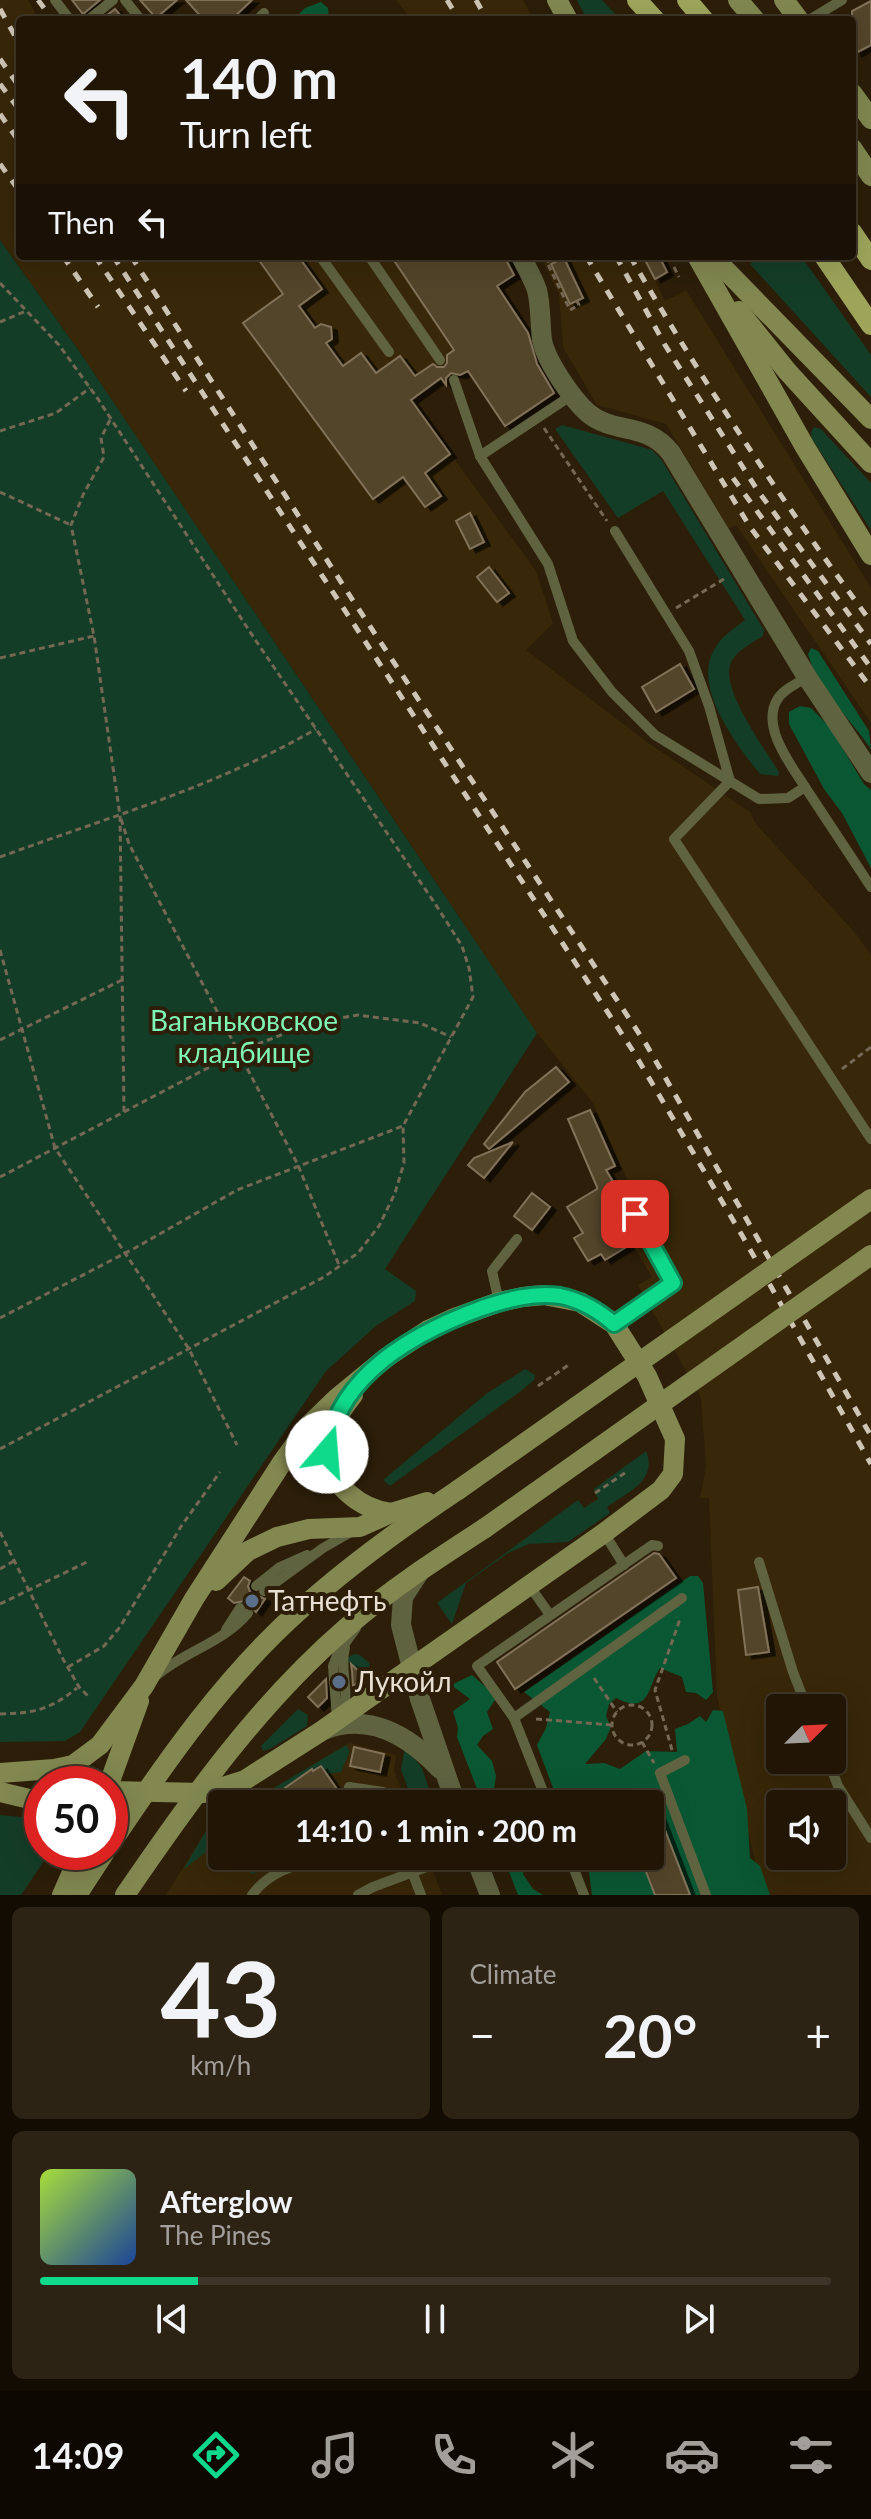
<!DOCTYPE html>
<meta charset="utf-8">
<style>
body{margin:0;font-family:Lato,sans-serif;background:#2d2314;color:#f1f3f6;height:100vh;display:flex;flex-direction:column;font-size:30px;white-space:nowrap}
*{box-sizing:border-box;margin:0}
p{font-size:26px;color:#a29f9b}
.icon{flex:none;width:44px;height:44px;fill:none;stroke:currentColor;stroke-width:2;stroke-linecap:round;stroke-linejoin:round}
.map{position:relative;height:1895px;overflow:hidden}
.sheet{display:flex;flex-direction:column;gap:12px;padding:12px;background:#120c03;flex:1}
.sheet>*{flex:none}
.banner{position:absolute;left:16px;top:16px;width:840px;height:244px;border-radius:8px;box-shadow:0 8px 32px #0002,0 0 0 2px #3e3528;background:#211606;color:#f1f3f6;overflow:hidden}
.needle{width:52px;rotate:66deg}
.fabs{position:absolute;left:766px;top:1694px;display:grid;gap:16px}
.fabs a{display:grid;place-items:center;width:80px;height:80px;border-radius:8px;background:#211606;box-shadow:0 8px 32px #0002,0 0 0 2px #3e3528;font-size:40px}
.speed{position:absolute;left:24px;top:1766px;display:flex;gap:16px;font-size:40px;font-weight:700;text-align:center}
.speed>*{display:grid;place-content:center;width:104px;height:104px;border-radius:50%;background:#211606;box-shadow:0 8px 32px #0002,0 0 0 2px #3e3528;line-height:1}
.speed .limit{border:12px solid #d22;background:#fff;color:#111}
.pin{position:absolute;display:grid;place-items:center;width:68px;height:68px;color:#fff;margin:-34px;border-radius:16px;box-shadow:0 4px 12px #0006}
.me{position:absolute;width:88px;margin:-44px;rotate:18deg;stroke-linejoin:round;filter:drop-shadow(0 0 6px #0008)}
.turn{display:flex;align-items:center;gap:28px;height:168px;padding:0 32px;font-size:36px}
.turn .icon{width:104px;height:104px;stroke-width:2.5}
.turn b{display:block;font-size:56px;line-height:68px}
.then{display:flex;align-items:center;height:76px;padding:0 32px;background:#0003;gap:16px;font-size:30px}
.big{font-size:60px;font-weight:700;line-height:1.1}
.sheet .tile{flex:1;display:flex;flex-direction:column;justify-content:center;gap:12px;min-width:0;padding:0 28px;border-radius:12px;background:#2d2314}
.sheet .dial{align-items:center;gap:0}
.dial b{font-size:104px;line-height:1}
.song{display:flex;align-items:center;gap:24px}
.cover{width:96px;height:96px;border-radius:12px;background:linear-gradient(135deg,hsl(80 70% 55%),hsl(220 70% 35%))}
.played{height:8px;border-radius:4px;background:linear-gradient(90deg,#0fd98a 20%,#3e3528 20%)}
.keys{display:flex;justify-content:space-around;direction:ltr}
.heat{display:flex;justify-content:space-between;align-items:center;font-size:44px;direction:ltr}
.sheet .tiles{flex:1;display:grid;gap:12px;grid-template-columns:1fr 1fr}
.tile:last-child{grid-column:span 2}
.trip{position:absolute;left:208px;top:1790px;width:456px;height:80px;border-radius:8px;background:#211606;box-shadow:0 8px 32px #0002,0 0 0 2px #3e3528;font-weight:700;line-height:80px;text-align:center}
.tabs{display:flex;height:128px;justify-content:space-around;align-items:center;background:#0d0902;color:#a29f9b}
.tabs .icon{width:56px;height:56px}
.tabs .selected{color:#0fd98a}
.tabs b{font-size:36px;color:#f1f3f6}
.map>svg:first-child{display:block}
.built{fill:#382708;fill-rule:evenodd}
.green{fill:#143d27}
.forest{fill:#0a5733}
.building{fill:#52442c;stroke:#817259;stroke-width:2;filter:url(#shadow)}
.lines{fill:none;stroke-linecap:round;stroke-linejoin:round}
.path{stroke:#746855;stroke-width:3;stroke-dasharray:6 4;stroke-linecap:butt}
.service{stroke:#5f6340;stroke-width:10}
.minor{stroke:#5f6340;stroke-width:20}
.tertiary{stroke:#5f6340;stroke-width:20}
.secondary{stroke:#828850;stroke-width:20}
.primary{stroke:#9ea55b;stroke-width:20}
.rail{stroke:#cec5b6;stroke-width:5;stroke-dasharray:10 10;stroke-linecap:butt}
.secondary-bridge{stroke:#828850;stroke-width:20}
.primary-bridge{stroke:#9ea55b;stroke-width:20}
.route-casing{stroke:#0a8d5a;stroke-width:20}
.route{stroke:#0fd98a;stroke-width:14}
.service-dot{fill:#5c6f8a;stroke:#2c1e08;stroke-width:3}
.labels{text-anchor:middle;stroke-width:8;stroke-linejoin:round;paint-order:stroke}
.park-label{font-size:28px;fill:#7ef5b1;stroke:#2c1e08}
.poi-label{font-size:28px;fill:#e9e0d3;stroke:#2c1e08;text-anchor:start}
</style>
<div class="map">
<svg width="871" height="1895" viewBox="0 0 871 1895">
<defs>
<filter id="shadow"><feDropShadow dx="6" dy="3.5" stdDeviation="0" flood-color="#0009"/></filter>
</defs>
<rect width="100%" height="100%" fill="#2c1e08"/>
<g class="built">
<path d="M0,0H28L39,20H20V256H504L514,274L497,287L564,386L505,426L466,368L457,373L459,376L446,385L441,378L412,401L536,571L553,623L526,650L647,742L750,812L756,824L856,934L871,955V1895H766L760,1883L717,1696L709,1498H700L706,1467L701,1398L638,1285L652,1277L608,1203L631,1188L593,1103L537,1033L79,351L0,240ZM780,1708H832V1760H780ZM780,1804H832V1856H780Z"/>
<path d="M396,0H523L534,20H412Z"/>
<path d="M550,256H643L665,301L686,290L871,588V723L736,525L729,529L666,424L597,405L563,347L559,294L542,260Z"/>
<path d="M349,1743L396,1755L394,1771L407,1804H247Z"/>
<path d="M222,1818V1856H427L442,1895H166L209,1826Z"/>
</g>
<g class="green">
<path d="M577,0H602L621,20H587Z"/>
<path d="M0,240L79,351L537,1033L385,1269L416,1291L415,1301L376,1326L326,1371L80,1732L65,1741L0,1742Z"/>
<path d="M762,256H801L871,355V397L750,264Z"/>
<path d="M562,425L642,447L652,450L661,459L764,630L763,636C752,643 735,651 730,665C722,691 765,749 779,772L778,776L760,774C737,746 692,687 714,650C722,635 734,629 745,620L663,491L618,518L555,429Z"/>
<path d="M814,427L821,429L871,483V530L812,439L811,432Z"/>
<path d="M525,1369L535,1375L534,1380L521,1391L390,1486L383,1480L486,1394Z"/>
<path d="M646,1451C658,1481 627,1492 607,1507L610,1513L568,1542L529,1544L508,1553L466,1583L452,1624L437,1603L578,1500L584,1508L598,1499L594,1489Z"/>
<path d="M354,1654L360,1655L369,1663L370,1668L364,1676L345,1659Z"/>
<path d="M298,1709L308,1715L307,1726L270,1749L263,1751L261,1746Z"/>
<path d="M346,1745L350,1751L341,1772L327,1774L320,1766L313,1771L311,1769L262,1804H247Z"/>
<path d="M405,1747L422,1768L434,1804H414L401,1770Z"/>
<path d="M0,1815L42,1819V1852H50L21,1895H0Z"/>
<path d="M222,1818V1847L217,1843L183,1870L209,1826Z"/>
<path d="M232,1856H266L269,1860L275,1856H294L252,1874Z"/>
</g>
<g class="forest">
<path d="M321,2L328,8L329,20H293L305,8Z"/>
<path d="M811,648L818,651L869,731L871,749C850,718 818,690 808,654Z"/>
<path d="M800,706L811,708L829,726L864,784L871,790V868L842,813L824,789L789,724V712Z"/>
<path d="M690,1576H698L703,1583L713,1692L706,1700L696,1693L686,1692L682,1677L660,1668C647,1686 651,1716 616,1698L609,1704L606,1716L611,1727L606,1739L585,1764L604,1763L620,1769L646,1751L677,1752L675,1729L688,1724L700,1716L706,1722L713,1710L723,1711L747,1809L750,1858L760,1866L770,1895H690L650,1793L621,1804H559L537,1745L546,1728L550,1712L524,1692Z"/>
<path d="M472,1675L488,1689L495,1700L487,1712L493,1729L483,1736L477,1745L492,1761L496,1776L493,1797L506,1804H483L457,1737L458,1728L453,1711L470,1699L451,1685Z"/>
<path d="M503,1856H526L523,1874L533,1889L543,1895H518Z"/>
<path d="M595,1856H640L655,1895H592L589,1873L598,1861Z"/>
</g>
<g class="building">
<path d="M72,0H100L83,14Z"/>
<path d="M140,0H177L156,18Z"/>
<path d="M186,0H252L231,20H204Z"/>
<path d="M871,1V45L856,53L852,45V11Z"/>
<path d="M115,9L124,20H101Z"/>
<path d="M256,256H298L322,289L299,306L315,328L321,324L331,327L332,339L326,343L343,366L361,353L376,373L400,356L415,376L433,364L437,367H444L447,363V355L454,350L391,256H504L514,275L497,286L528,333L537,364L554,393L505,426L468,371L460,375L451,373L446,378V385L441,378L411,400L450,454L425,473L441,496L425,507L403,477L373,499L243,323L283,294Z"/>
<path d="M643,256H659L667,272L655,279Z"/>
<path d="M564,258L583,298L570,304L551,264Z"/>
<path d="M470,513L484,542L470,549L456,521Z"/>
<path d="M489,567L509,593L497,602L477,577Z"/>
<path d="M680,664L694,689L656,712L642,687Z"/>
<path d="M556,1067L569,1082L489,1149L484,1144L525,1092Z"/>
<path d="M590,1110L615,1166L606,1170L618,1190L604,1198L627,1237L624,1239L628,1246L605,1260L601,1254L588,1261L574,1238L583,1233L567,1207L597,1189V1187L568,1119Z"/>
<path d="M513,1142L484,1178L468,1165L474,1158Z"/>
<path d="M532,1193L550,1207L532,1230L514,1216Z"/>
<path d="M654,1553L659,1554L676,1578L515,1689L497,1662Z"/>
<path d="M244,1577L250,1581L248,1586L250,1592L265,1599L256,1612L244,1601L234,1603L228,1598Z"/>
<path d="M758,1587L769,1652L746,1655L738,1590Z"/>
<path d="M351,1664L364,1676L353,1687L352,1671Z"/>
<path d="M326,1679L327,1698L318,1707L308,1697Z"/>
<path d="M354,1747L384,1754L380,1772L350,1766Z"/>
<path d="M321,1766L341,1795L327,1804H262L312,1769L313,1771Z"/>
<path d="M650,1794H651L690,1895H655L640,1856H650Z"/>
</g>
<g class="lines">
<g class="path">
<path d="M544,256L570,310L579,305L577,301"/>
<path d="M547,262L553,259L551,256"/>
<path d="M674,267L679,277"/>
<path d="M0,283L59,345L98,399L254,638L434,902L462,946L469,968L473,997L403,1126L404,1163L395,1193L379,1226L358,1253L324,1277L0,1449"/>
<path d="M0,322L26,311"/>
<path d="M110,420L101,438L104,457L83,495L71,525L94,636L120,816L124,1112"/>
<path d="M544,428L607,521"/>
<path d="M0,431L56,413L90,388"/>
<path d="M0,492L71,525"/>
<path d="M676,608L724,579"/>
<path d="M0,658L94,636"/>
<path d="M121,819L129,844L298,1165L339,1265"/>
<path d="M0,857C106,818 218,786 316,729"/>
<path d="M0,950L55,1148L189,1349L237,1445"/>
<path d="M0,1040L122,980"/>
<path d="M842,1069L871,1047"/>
<path d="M0,1177L240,1051L312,1023L358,1015L420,1023L451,1037"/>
<path d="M0,1318L135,1248L237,1190L403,1126"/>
<path d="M538,1386L570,1364"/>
<path d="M595,1493L628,1471"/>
<path d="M0,1532L63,1659L79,1687L88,1696"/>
<path d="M0,1569L14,1561"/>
<path d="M0,1604L87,1562"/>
<path d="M68,1667L104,1646L120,1627L182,1525L220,1472"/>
<path d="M594,1678L617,1712"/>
<circle cx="632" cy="1725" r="20"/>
<path d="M0,1714C34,1713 50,1710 77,1688"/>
<path d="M536,1719L612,1725"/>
<path d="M642,1742L654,1763"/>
<path d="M672,1750L655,1690L679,1622L676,1617"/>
</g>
<g class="service">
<path d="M55,0L70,20"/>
<path d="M125,0L141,20"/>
<path d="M88,20L113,0"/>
<path d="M257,20L264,13"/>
<path d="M809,20L842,0"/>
<path d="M320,256L389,352"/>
<path d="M369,256L440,360"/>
<path d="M454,380L480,456L548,564L573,641L612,692L655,735L759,799L788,798L805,787C791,765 761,727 777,700C783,689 797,684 807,677"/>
<path d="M480,456L572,395"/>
<path d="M615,531L689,651L709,706L730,781L674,839L871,1139"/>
<path d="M805,787L871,887"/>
<path d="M499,1302L492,1271L517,1239"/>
<path d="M614,1324L673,1283L635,1214"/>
<path d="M604,1533L624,1565"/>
<path d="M759,1562L793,1672L807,1708"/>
<path d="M529,1585L550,1615"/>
<path d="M256,1586L280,1567L307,1555"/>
<path d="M264,1591L323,1548L351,1532"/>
<path d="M226,1630L240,1608"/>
<path d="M157,1675C186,1651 224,1642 248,1613"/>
<path d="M343,1711C350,1690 339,1669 345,1648"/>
<path d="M514,1718L682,1598"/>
<path d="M337,1719L333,1666L338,1653L356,1628"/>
<path d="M685,1760L660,1773L706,1895"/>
<path d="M828,1760L838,1786L871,1838"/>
<path d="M349,1787L383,1792L387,1804"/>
<path d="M548,1804L514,1718L477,1666L652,1545L658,1546"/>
<path d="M406,1856L421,1895"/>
<path d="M569,1856L584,1895"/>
<path d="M252,1895C271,1869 300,1864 330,1856"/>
<path d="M358,1895L373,1887L456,1856"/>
</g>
<path class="minor" d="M521,256C526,267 533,278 537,290C541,306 540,324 542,340C546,361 572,399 588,413C614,435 646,421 671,453L807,677L871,773"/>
<g class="tertiary">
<path d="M420,1571L403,1597L401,1625L420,1699L456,1804"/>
<path d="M324,1730C369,1712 409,1736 440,1769"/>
<path d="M475,1856L490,1895"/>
</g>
<g class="secondary">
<path d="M557,0L568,20"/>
<path d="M738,0L755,20"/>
<path d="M784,0L799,20"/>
<path d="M852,93L871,119"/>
<path d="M852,148L871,176"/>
<path d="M697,256L805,447L871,555"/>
<path d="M712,256L871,419"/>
<path d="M739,311L787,371L871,463"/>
<path d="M353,1395C341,1410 326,1432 327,1452C330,1486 361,1509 391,1513"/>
<path d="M216,1581L248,1551L277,1537L309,1529L360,1527L391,1513L427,1502"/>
<path d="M0,1773L54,1769L73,1765L100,1745L144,1686L194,1599L283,1461L309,1425L337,1398L387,1357L428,1330L452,1319L499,1302L523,1297L544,1295L580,1302L614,1324L647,1376L675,1439L673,1474L661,1490L604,1533L320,1732L245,1780L204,1793L110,1791"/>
<path d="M109,1784L139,1701"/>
<path d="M0,1792L42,1802"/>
<path d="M110,1845C166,1761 226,1675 302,1608C351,1564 404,1526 458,1490"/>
<path d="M62,1895L81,1852"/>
<path d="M77,1895L105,1852"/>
<path d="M125,1895C190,1800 258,1704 346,1628C389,1590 437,1559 485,1528"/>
</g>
<g class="primary">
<path d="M637,0L655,20"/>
<path d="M852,232L871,260"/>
<path d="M824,256L871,325"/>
</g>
<g class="rail">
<path d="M38,0L53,20"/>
<path d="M447,0L459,20"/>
<path d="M476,0L487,20"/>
<path d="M0,9L20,45"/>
<path d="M0,59L20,88"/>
<path d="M0,84L20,111"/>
<path d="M0,114L20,143"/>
<path d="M0,164L20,192"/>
<path d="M63,256L98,307"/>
<path d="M95,256L186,391"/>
<path d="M113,256L633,1051L743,1237L871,1464"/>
<path d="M131,256L352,599L646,1044L871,1436"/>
<path d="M586,256L750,527L871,688"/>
<path d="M616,256L665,345L758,491L871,644"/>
<path d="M630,256C703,383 784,504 871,622"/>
<path d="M733,478L871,668"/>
</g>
<g class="secondary-bridge">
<path d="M458,1490L871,1199"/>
<path d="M485,1528L871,1255"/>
</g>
<path class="primary-bridge" d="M687,0L704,20"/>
</g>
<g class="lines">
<g class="route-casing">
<path id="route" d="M327,1452C337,1375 416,1332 482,1308C506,1300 534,1292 560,1296C580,1300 599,1311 614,1324L673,1283L635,1214"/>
</g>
<use href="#route" class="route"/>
</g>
<g class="service-dot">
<circle cx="252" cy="1601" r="8"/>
<circle cx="339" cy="1682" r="8"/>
</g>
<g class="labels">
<g class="park-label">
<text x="244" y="1031">Ваганьковское<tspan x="244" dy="32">кладбище</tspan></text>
</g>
<g class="poi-label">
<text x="268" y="1611">Татнефть</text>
<text x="355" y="1692">Лукойл</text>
</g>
</g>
</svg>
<div class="fabs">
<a><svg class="needle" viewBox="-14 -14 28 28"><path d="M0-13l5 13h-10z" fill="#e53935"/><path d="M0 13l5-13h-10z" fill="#a29f9b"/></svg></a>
<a><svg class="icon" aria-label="sound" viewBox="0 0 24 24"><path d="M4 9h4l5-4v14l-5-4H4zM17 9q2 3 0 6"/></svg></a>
</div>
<div class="speed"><div class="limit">50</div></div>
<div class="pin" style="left:635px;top:1214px;background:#d93025"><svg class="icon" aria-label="arrive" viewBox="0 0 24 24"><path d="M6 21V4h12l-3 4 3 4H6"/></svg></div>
<svg class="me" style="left:327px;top:1452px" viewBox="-20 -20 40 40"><circle r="19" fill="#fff"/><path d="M0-13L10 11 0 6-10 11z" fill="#0fd98a"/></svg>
<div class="trip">14:10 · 1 min · 200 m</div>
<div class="banner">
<div class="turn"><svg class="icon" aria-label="left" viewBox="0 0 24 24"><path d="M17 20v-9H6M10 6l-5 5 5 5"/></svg><div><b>140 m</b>Turn left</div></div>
<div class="then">Then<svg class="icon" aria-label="left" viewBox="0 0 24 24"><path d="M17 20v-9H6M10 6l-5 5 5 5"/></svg></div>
</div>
</div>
<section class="sheet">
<div class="tiles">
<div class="tile dial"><b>43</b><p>km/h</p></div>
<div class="tile"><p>Climate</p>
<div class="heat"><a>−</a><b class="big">20°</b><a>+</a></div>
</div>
<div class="tile">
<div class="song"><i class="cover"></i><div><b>Afterglow</b><p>The Pines</p></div></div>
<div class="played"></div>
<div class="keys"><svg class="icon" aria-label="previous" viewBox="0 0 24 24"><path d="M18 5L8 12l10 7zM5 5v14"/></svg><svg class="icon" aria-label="pause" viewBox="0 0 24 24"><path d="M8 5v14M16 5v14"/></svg><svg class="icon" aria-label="next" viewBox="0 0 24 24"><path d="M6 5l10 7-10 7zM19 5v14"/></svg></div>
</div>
</div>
</section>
<nav class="tabs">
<b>14:09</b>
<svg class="icon selected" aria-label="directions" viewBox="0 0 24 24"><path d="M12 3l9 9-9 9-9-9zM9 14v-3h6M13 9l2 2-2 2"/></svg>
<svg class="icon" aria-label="music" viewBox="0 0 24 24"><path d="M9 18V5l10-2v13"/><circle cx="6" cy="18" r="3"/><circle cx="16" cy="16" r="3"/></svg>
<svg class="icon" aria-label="phone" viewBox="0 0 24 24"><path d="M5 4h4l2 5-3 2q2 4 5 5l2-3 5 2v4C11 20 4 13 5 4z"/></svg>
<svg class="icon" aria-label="climate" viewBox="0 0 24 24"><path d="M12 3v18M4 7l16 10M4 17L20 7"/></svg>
<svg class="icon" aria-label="car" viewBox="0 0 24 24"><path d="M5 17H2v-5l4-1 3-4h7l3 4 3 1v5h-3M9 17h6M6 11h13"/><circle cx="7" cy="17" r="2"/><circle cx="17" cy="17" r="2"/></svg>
<svg class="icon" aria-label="filters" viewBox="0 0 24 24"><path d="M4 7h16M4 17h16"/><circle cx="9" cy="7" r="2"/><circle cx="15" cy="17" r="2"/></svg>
</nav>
